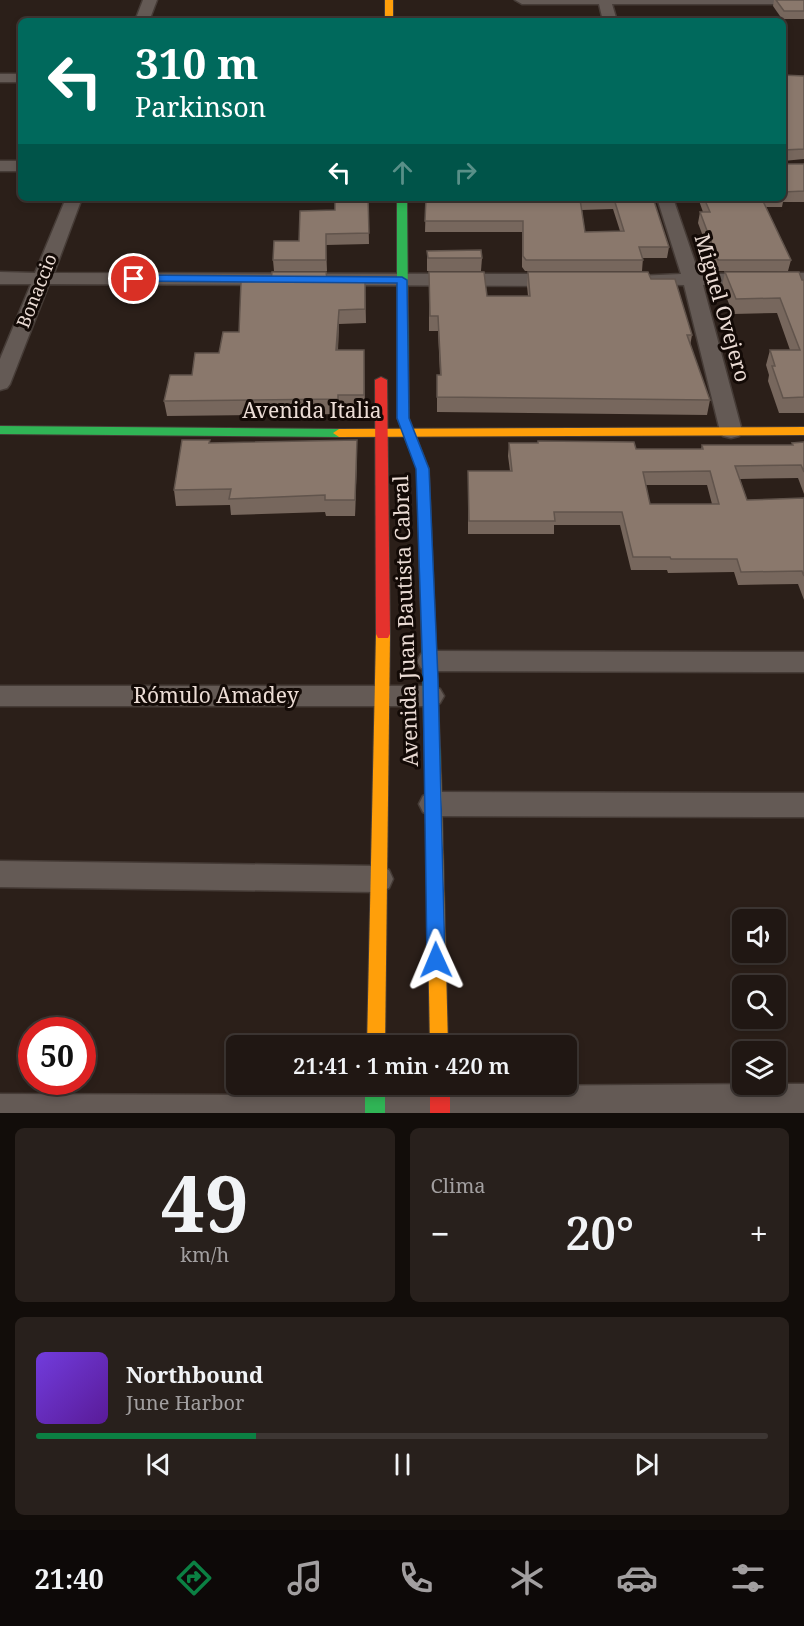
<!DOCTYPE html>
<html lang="es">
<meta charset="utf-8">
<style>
body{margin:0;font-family:"Noto Serif",serif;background:#28201c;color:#f1f3f6;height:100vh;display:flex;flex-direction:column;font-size:22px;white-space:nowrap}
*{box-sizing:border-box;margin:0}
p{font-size:20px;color:#a29fa0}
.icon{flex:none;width:33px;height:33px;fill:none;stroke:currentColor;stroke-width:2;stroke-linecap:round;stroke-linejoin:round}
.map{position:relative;height:1113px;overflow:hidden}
.sheet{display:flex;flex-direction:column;gap:15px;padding:15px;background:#120d0a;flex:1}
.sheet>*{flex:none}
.banner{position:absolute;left:18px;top:18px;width:768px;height:183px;border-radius:9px;box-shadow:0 3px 9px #0003,0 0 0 2px #3d3633;background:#00695c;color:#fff;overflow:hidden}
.fabs{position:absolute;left:732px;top:909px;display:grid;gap:12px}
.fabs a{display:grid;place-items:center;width:54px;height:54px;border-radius:9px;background:#201713;box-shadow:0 3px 9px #0003,0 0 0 2px #3d3633;font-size:30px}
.speed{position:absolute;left:18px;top:1017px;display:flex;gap:12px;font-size:30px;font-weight:700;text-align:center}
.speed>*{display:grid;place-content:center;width:78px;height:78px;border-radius:50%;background:#201713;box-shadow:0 3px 9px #0003,0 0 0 2px #3d3633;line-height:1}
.speed .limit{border:9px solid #d22;background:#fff;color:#111}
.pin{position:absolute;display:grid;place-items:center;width:51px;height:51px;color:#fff;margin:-26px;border:3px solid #fff;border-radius:50%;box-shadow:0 2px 6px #0007}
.me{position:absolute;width:66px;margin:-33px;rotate:359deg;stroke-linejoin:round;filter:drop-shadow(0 0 4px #0008)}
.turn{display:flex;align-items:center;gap:21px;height:126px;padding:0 18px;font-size:27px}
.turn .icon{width:78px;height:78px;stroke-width:2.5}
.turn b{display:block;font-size:42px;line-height:51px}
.lanes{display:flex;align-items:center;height:57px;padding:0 18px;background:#0003;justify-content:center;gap:30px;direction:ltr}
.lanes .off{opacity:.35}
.big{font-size:45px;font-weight:600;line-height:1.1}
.sheet .card{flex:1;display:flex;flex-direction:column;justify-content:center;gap:9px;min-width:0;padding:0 21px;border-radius:9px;background:#28201c}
.sheet .dial{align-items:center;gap:0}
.dial b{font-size:78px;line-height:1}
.song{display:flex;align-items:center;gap:18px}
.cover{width:72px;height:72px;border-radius:9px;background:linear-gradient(135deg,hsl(260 70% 55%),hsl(270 70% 35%))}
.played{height:6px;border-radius:3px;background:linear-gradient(90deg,#0b8043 30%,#3d3633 30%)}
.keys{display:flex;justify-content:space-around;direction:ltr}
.heat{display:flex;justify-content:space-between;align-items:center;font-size:33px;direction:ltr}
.sheet .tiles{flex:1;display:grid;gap:15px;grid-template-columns:1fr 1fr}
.card:last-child{grid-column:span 2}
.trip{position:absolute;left:226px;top:1035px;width:351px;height:60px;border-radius:9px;background:#201713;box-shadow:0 3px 9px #0003,0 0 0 2px #3d3633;font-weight:600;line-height:60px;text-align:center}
.tab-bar{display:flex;height:96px;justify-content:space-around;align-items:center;background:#0d0908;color:#a29fa0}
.tab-bar .icon{width:42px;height:42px}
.tab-bar .selected{color:#0b8043}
.tab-bar b{font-size:27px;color:#f1f3f6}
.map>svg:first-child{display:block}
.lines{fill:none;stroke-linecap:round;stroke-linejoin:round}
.street-casing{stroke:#463c37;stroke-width:3}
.fast-casing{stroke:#463c37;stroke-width:2}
.slow-casing{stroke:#463c37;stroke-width:2}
.jam-casing{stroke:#463c37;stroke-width:2}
.street{fill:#645a55;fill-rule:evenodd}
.fast{fill:#30b455;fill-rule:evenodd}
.slow{fill:#ff9f0a;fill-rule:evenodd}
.jam{fill:#e5322d;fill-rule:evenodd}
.wall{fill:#77675d;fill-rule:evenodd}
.shaded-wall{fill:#61544c}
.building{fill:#8a786c;stroke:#61544c;stroke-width:1.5;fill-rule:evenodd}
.route{fill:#1a73e8;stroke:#114b97;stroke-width:1.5}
.labels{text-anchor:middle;stroke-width:6;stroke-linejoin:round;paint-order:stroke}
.far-street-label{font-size:18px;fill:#ebdcd5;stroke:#130a06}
.street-label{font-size:21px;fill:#ebdcd5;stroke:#130a06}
</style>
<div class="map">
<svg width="804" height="1113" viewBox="0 0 804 1113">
<rect width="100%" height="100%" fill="#2b1f19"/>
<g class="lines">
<g class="street-casing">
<g id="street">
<path d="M143,0H157L149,21H135Z"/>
<path d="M515,0H804V4H612L617,21H603L599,4H522Z"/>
<rect x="0" y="74" width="21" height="8"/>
<rect x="0" y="161" width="21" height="10"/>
<path d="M66,198H82L54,273L559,274L566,276L568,280L566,284L559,286L49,284L10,384L7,388L0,390V359L31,284H0V272L35,273Z"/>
<path d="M657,198H673L699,274L804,273V285H703L742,431L739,436L731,438L723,436L720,431L684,285L637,284L635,280L637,276L681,274Z"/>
<path d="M430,651L804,652V672L430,671L421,668L417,661L421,654Z"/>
<path d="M0,686H431L440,689L444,696L440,703L431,706H0Z"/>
<path d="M433,792L804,793V817L433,816L423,812L419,804L423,796Z"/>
<path d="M0,861L378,866L389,870L393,879L389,888L378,892L0,887Z"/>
<path d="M776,1084H804V1113H0V1094L273,1095L375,1087Z"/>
</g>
</g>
<g class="fast-casing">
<g id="fast">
<path d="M397,198H407L409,418L429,469L441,771L439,776L433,777L427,776L425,771L417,469L397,418Z"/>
<path d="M0,426L339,429L345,433L339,437L0,434Z"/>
<rect x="365" y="1084" width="20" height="29"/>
</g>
</g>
<g class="slow-casing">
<g id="slow">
<rect x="385" y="0" width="8" height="21"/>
<path d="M804,427V435L339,437L333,433L339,429Z"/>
<path d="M383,629L388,630L390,634L385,1046H367L376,634L378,630Z"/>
<path d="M433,765L439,766L441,771L448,1046H430L425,771L427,766Z"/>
</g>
</g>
<g class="jam-casing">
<g id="jam">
<path d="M381,377L387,380L390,634L388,638H378L376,634L375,380Z"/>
<rect x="430" y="1084" width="20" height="29"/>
</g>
</g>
<use href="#street" class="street"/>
<use href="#fast" class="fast"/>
<use href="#slow" class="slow"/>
<use href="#jam" class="jam"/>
</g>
<g class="wall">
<path d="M774,0H804V19H782L773,6Z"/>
<path d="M783,75L804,76V159L783,161Z"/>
<path d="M783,162L785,164H804V202H783L782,207H766L791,260L788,271H716L698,223L700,212H703L698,198H783Z"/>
<path d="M368,198L369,244L326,245L327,271H274L273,260L299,241L335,210Z"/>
<path d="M426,198H653L669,247L667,258H643L642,271H525L522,267V232H425ZM613,209L620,231L585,232L582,210Z"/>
<path d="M427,251L482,258L481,271H427Z"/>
<path d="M429,272L487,296H528L527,286L528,272L651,279L692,335L690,346L710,400L707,415L437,412V375H440L438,331H429Z"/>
<path d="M725,272L804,280V413H779L768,381L769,375L766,365L770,350H790L777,313L733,314L722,286Z"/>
<path d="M327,279H365L366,323L339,324L338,350H364L365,409H338V414L167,416L164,401L192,375L219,353Z"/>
<path d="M210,440V443L357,440V456L355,516H326L325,512L231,515L230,505L176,506L174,490Z"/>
<path d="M804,442V494L798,478L740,479L747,500L804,498V600L798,584L738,585L734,572L668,573L667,570H631L620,525H554V534H468V471H510L508,456L509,443L636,449H701L702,445H792V443ZM646,485H707L712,504H650Z"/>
</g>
<g class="shaded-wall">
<path d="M339,310V324L337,365L336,350Z"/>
<path d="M357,440V456L355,516V500Z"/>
</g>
<g class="building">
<path d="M776,0H804V11H784Z"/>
<path d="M783,62L784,64L783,75L804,76V149L784,150L783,161Z"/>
<path d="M783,162L785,164H804V191L783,192Z"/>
<path d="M335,198H368L369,233L326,234V260H273L274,241H299L300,211L335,210Z"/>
<path d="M426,198H653L669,247H639L643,260H526L523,256V221H425ZM580,199H614L624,231L585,232Z"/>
<path d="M704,198H767L768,199H762L791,260H718L700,212H710Z"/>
<path d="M481,250L482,258H428L427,251Z"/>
<path d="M272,272H326L327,279H365V309L339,310L336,350H364V395H338V399L164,401L170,375H192L195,353H219L223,332H239L241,282L271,281Z"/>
<path d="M429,272H484L487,296H530L528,272H648L651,279H675L692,335H687L710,400L437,397V375H441L438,316H430Z"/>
<path d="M725,272H799L802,280H804V397L783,398L772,366H775L770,350H800L780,298L736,299Z"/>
<path d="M182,440H210L209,443L357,440L355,500H325V495L229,499L231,489L174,490Z"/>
<path d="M538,441L634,442L636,449H703L702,445H793L792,443L804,442V472L801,465L735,466L747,500L804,498V576L802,571L741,572L737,559H671L670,557H633L622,512H554L555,521H469L468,471H512L509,443H538ZM710,471L719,504H650L643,472Z"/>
</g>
<path class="route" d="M134,275L402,277L407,280L409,418L429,469L438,679L445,960L443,966L436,968L430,966L427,960L423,679L416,469L397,418V283L130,281L128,279Z"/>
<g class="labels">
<g class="far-street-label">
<text transform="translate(37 291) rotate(-68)" y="6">Bonaccio</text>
</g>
<g class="street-label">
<text transform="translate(722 308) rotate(74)" y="7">Miguel Ovejero</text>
<text x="312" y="418">Avenida Italia</text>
<text transform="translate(406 621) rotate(-92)" y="7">Avenida Juan Bautista Cabral</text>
<text x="216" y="703">Rómulo Amadey</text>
</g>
</g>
</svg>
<div class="fabs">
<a><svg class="icon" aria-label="sound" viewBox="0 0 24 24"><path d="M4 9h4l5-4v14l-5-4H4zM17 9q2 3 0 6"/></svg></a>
<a><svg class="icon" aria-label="search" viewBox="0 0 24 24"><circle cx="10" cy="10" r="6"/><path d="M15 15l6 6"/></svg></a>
<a><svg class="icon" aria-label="layers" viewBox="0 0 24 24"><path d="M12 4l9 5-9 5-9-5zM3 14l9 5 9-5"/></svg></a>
</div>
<div class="speed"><div class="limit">50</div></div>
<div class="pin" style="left:134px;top:279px;background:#d93025"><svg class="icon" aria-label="arrive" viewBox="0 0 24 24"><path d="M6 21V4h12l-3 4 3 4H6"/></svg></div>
<svg class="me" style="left:436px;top:960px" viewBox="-20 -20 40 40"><path d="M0-17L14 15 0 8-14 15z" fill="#1a73e8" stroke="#fff" stroke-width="4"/></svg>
<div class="trip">21:41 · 1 min · 420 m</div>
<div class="banner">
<div class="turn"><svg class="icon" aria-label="left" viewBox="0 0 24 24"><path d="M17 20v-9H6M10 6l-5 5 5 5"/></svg><div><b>310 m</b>Parkinson</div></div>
<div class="lanes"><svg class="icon" aria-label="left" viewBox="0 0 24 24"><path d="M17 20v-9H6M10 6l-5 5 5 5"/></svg><svg class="icon off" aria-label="ahead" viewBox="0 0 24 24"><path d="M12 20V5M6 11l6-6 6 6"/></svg><svg class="icon off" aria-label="right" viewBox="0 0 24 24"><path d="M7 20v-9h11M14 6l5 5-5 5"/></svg></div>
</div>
</div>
<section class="sheet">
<div class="tiles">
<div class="card dial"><b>49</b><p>km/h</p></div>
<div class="card"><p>Clima</p>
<div class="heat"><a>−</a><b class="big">20°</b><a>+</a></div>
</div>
<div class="card">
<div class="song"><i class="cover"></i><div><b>Northbound</b><p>June Harbor</p></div></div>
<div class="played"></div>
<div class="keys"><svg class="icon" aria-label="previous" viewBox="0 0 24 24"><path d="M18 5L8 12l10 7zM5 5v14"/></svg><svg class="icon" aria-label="pause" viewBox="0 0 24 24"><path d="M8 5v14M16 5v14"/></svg><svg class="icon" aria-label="next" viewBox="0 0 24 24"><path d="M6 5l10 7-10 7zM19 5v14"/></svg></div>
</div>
</div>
</section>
<nav class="tab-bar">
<b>21:40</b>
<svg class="icon selected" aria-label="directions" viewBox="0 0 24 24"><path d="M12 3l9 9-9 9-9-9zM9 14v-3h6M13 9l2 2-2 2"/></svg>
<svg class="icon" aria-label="music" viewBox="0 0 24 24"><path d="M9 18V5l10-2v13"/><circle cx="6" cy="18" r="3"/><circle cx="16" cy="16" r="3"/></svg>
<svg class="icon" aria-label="phone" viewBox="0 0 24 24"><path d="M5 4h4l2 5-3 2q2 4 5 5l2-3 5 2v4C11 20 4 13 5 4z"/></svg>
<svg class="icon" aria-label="climate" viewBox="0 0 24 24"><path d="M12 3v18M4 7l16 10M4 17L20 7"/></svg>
<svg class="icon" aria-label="car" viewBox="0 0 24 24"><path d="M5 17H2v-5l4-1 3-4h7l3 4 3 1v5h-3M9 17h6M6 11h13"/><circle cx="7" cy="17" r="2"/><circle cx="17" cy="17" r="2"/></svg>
<svg class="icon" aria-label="filters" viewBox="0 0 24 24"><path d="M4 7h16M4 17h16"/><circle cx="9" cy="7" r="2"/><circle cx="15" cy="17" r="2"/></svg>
</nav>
